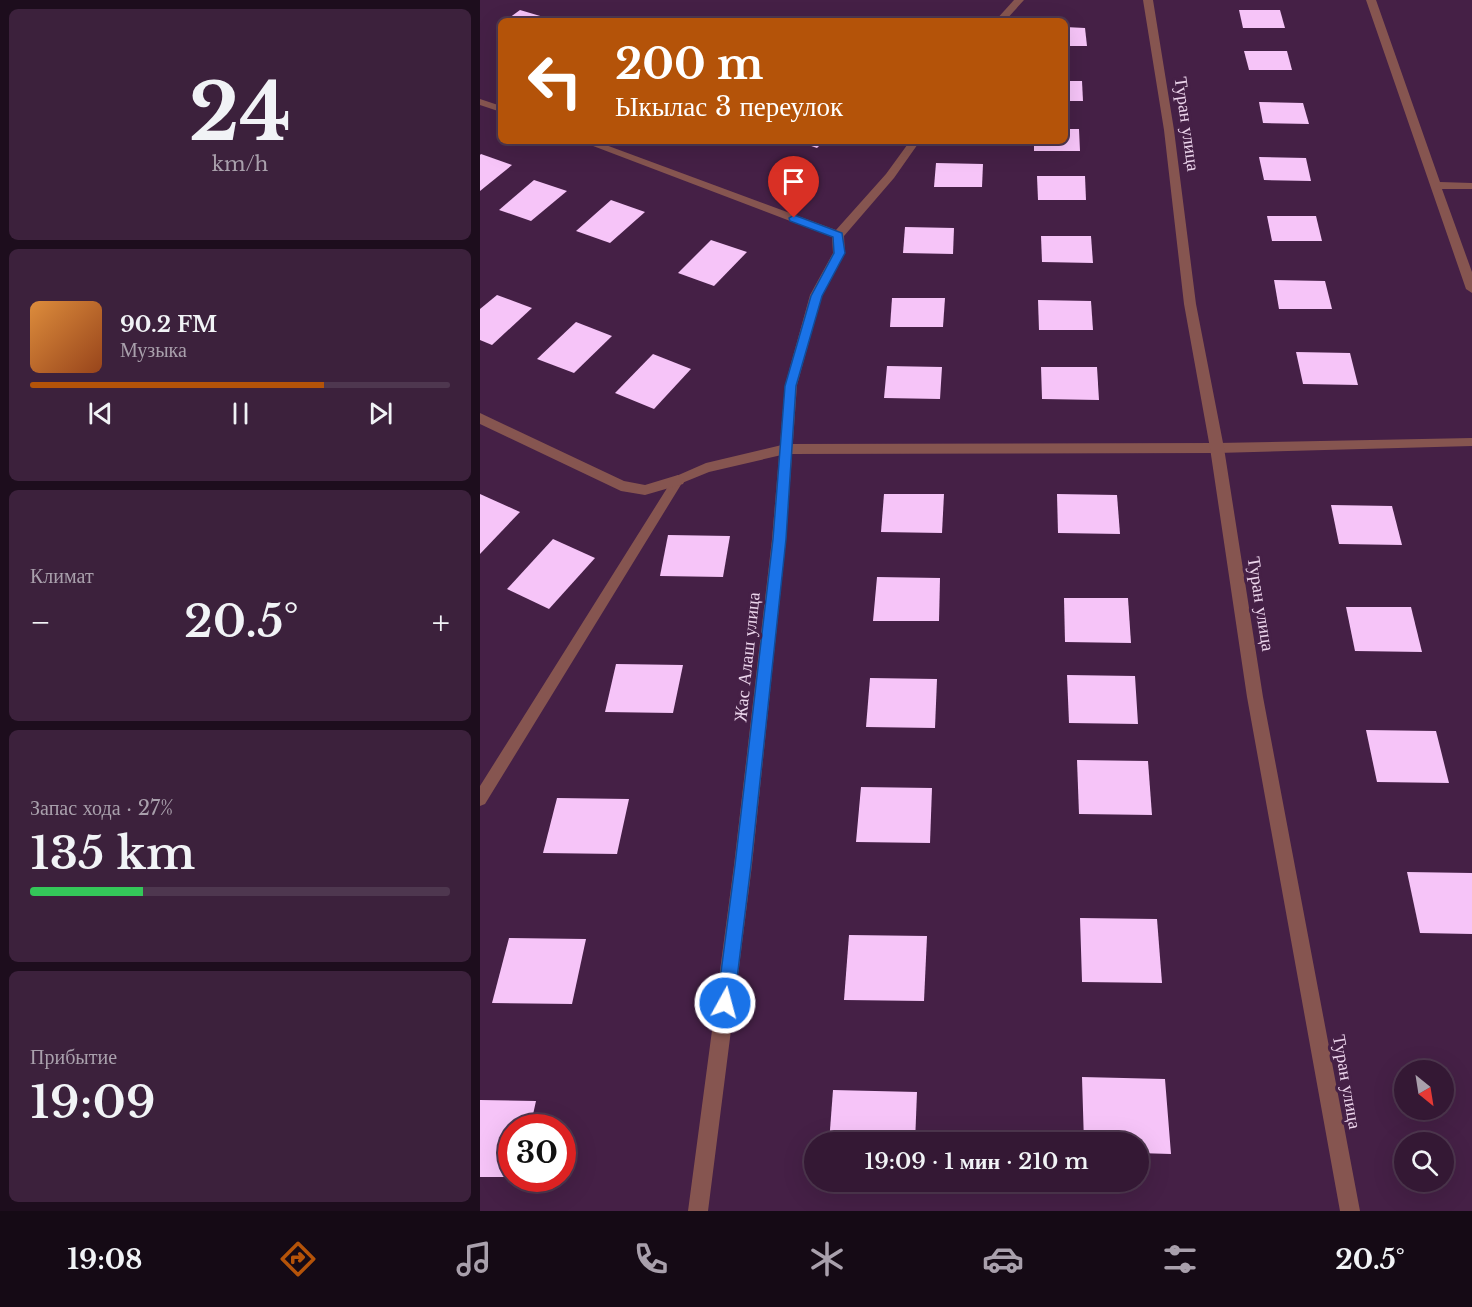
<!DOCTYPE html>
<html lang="ru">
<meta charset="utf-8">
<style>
body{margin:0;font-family:"Libre Baskerville",serif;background:#3c213c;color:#f1f3f6;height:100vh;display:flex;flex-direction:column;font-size:22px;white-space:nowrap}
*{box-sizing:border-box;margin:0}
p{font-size:20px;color:#a9a0ac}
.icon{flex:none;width:33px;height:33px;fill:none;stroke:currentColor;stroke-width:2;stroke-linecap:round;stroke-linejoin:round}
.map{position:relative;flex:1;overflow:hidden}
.side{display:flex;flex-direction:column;gap:9px;padding:9px;background:#1d0d1d;width:480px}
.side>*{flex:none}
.hud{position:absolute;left:18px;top:18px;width:570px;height:126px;border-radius:9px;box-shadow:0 6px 24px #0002,0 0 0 2px #4e374f;background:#b45309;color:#fff;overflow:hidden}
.needle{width:39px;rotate:150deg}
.tools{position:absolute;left:914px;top:1060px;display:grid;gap:12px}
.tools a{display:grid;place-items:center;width:60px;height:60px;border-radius:50%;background:#341834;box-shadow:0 6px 24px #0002,0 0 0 2px #4e374f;font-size:30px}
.speed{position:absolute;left:18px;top:1114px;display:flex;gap:12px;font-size:30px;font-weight:700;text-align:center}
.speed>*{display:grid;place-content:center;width:78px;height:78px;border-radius:50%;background:#341834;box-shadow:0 6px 24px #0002,0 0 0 2px #4e374f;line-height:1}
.speed .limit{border:9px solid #d22;background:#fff;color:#111}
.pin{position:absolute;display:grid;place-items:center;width:51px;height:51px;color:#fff;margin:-62px -26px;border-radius:50% 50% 50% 0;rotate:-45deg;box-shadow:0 0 6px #0007}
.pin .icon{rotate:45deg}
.me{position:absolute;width:66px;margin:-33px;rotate:7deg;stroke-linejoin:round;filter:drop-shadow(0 0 4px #0008)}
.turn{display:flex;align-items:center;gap:21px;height:126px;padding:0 18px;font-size:27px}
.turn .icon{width:78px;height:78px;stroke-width:2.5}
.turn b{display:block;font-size:42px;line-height:51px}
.big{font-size:45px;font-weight:600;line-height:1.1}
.side .tile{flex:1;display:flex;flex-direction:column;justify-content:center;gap:9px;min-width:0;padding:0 21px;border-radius:9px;background:#3c213c}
.side .dial{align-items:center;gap:0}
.dial b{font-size:78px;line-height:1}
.song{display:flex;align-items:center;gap:18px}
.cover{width:72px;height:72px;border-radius:9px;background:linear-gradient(135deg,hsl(30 70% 55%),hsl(20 70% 35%))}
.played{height:6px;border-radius:3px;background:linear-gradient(90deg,#b45309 70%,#4e374f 70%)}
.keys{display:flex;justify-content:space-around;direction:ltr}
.heat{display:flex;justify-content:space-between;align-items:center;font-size:33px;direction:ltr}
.charge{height:9px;border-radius:4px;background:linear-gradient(90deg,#34c759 27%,#4e374f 0)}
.trip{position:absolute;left:324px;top:1132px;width:345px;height:60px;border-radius:30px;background:#341834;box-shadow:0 6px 24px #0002,0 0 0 2px #4e374f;font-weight:600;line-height:60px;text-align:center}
.tab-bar{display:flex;height:96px;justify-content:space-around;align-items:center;background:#150a15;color:#a9a0ac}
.tab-bar .icon{width:42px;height:42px}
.tab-bar .current{color:#b45309}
.tab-bar b{font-size:27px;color:#f1f3f6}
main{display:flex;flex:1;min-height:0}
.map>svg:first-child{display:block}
.building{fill:#f6c4f8}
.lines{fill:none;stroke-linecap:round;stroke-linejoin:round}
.service{fill:#865550;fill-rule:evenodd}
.minor{fill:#865550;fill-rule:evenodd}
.route{fill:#1a73e8;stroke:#114b97;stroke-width:1.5}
.labels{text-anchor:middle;stroke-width:6;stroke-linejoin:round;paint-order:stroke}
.street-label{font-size:18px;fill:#ecd5ec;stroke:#452046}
</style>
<main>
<section class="side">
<div class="tile dial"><b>24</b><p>km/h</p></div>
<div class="tile">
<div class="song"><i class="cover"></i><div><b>90.2 FM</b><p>Музыка</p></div></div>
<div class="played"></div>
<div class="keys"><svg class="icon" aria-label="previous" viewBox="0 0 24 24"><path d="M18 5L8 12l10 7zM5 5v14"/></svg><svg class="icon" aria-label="pause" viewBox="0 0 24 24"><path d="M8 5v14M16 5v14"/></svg><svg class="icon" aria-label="next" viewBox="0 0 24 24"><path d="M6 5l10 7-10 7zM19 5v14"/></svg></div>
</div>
<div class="tile"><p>Климат</p>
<div class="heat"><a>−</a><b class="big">20.5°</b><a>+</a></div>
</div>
<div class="tile"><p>Запас хода · 27%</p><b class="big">135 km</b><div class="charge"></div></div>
<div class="tile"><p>Прибытие</p><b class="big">19:09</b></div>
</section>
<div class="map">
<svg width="992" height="1211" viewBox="0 0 992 1211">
<rect width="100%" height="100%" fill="#452046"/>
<g class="building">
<path d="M40,10L67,18L64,21H25Z"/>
<path d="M759,10H800L805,28H763Z"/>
<path d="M585,27L605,28L607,46H585Z"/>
<path d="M764,51H807L812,70H769Z"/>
<path d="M585,81H602L603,101H585Z"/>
<path d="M779,102L823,103L829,124L783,123Z"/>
<path d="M585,129H599L600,151H554V141H585Z"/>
<path d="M317,141H344L337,148Z"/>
<path d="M1,154L32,165L0,191V155Z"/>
<path d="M779,157L826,158L831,181L784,180Z"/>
<path d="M456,163L503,164L502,187H454Z"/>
<path d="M557,176H605L606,200H558Z"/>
<path d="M54,180L87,191L51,221L19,210Z"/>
<path d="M131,200L165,212L130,243L96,231Z"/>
<path d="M787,216H836L842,241H792Z"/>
<path d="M425,227L474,228L473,254L423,253Z"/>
<path d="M561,236H611L613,263L562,262Z"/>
<path d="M231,240L267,252L234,286L198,273Z"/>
<path d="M794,280L845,281L852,309H799Z"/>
<path d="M17,295L52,308L12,345L0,340V309Z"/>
<path d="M412,298H465L463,327H410Z"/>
<path d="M558,300L611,301L613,330H559Z"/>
<path d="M96,322L132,336L94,373L57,359Z"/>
<path d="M816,352L870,353L878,385L823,384Z"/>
<path d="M173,354L211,369L174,409L135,393Z"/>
<path d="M407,366L462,367L460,399L404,398Z"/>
<path d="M561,367H617L619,400L562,399Z"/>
<path d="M0,494L40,512L0,554Z"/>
<path d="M404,494H464L462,533L401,532Z"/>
<path d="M577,494L637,495L640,534L578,533Z"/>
<path d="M851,505L912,506L922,545L859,544Z"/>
<path d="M188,535L250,536L243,577L180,576Z"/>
<path d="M73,539L115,558L69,609L27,589Z"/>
<path d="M397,577L460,578L459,621H393Z"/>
<path d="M584,598H648L651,643L585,642Z"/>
<path d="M866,607H931L942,652L875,651Z"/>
<path d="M136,664L203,665L193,713L125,712Z"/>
<path d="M587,675L655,676L658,724L589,723Z"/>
<path d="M390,678L457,679L455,728L386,727Z"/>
<path d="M886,730L956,731L969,783L897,782Z"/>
<path d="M597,760L668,761L672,815L599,814Z"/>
<path d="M381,787L452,788L450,843L376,842Z"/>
<path d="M77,798L149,799L137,854L63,853Z"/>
<path d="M927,872L992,873V934L940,933Z"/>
<path d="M600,918L677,919L682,983L602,982Z"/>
<path d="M369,935L447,936L444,1001L364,1000Z"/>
<path d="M29,938L106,939L92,1004L12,1003Z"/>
<path d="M602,1077L685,1079L691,1154L658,1153V1143H604Z"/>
<path d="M353,1090L437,1092L435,1143H349Z"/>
<path d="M0,1100L56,1101L50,1128H32V1177H0Z"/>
</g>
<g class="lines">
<path class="service" d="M992,438V446L737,453L306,454L229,472L202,483L5,804L0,806V786L194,477L226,463L306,444L737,443Z"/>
<g class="minor">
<path d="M534,0H544L525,21H515Z"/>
<path d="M663,0H673L694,130L716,304L744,448L783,697L880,1211H860L767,697L730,448L704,304L684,130Z"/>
<path d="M886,0H896L960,182L992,183V189H962L992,272V293L986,289Z"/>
<path d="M0,99L21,106V112L0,105Z"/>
<path d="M100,141H115L356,230L406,174L430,141H440L414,178L364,236L365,253L342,295L317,385L306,539L272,865L228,1211H208L254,865L292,539L305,385L330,295L353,253L352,237Z"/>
<path d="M0,413L144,481L165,485L198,475L205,480L203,484L165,495L141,491L0,424Z"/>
</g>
</g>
<path class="route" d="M314,215L362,233L365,253L342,296L316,386L306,539L271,865L254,1003L251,1009L245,1012L239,1009L237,1003L255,865L293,539L305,386L331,296L354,253L353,237L310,221L309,218Z"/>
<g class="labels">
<g class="street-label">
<text transform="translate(707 124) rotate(82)" y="6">Туран улица</text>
<text transform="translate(781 604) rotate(81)" y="6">Туран улица</text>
<text transform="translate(267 657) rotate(-84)" y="6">Жас Алаш улица</text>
<text transform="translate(867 1082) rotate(80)" y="6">Туран улица</text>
</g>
</g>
</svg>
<div class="tools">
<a><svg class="needle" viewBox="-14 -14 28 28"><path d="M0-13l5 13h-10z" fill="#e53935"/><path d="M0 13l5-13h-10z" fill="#a9a0ac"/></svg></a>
<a><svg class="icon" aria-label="search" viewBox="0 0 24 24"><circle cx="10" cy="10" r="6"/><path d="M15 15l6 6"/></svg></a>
</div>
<div class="speed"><div class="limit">30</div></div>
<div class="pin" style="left:314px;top:218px;background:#d93025"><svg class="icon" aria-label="arrive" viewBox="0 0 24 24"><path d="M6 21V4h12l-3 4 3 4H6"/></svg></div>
<svg class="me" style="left:245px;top:1003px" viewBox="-20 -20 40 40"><circle r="17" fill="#1a73e8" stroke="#fff" stroke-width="3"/><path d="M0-11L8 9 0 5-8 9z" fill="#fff"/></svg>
<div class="trip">19:09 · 1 мин · 210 m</div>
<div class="hud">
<div class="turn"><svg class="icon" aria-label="left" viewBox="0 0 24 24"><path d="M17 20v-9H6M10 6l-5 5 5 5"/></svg><div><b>200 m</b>Ыкылас 3 переулок</div></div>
</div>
</div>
</main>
<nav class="tab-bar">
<b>19:08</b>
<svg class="icon current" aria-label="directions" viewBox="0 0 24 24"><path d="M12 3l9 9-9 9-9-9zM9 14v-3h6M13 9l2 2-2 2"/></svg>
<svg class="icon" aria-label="music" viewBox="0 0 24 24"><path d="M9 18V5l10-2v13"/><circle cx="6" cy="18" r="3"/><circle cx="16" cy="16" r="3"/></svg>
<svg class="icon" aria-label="phone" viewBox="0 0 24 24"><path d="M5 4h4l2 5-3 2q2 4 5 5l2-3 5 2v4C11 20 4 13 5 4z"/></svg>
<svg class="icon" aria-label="climate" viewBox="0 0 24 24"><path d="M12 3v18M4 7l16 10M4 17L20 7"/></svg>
<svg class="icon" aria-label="car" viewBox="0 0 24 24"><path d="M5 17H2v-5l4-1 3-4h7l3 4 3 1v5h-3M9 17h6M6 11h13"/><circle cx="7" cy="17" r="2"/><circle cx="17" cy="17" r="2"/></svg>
<svg class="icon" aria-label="filters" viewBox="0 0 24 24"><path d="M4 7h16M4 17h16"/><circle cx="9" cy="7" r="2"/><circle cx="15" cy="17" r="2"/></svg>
<b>20.5°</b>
</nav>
